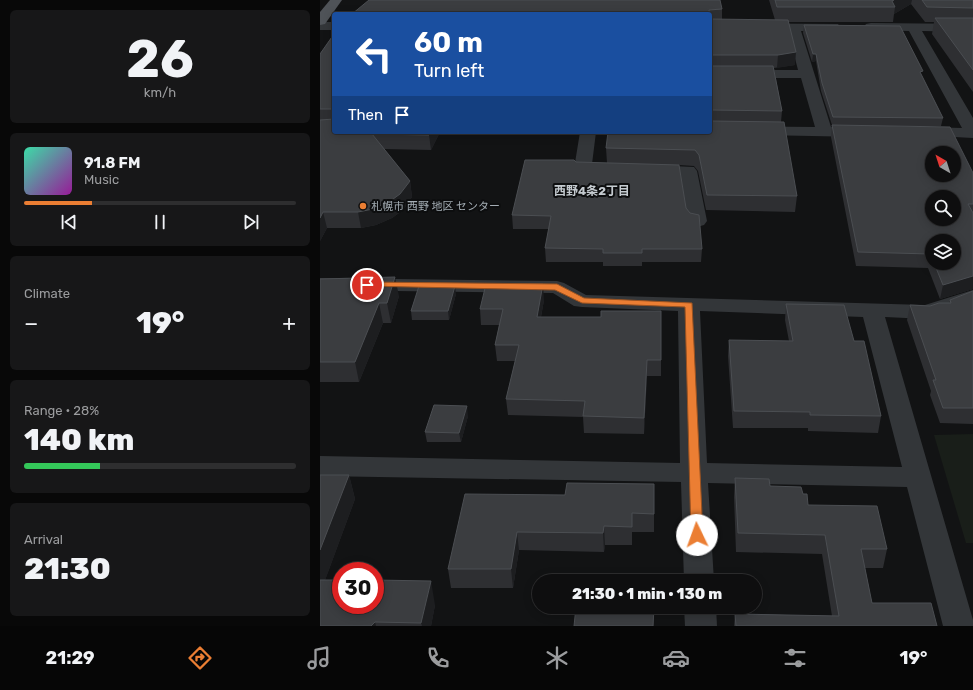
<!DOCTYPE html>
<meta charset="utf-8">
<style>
body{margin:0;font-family:Rubik,"Noto Sans JP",sans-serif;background:#171718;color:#f1f3f6;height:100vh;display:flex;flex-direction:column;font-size:15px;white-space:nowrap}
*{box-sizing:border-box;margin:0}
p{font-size:13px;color:#9b9c9e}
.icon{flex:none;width:22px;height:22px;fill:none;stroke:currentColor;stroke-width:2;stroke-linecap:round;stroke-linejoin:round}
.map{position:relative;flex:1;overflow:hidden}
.panel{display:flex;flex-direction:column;gap:10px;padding:10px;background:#080808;width:320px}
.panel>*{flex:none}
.guide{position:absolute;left:12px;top:12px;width:380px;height:122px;border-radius:4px;box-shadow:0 2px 10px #0003,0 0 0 1px #2e2e2f;background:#1a4fa0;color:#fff;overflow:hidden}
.needle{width:26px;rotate:321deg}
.controls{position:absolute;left:605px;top:146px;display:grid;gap:8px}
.controls a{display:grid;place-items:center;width:36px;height:36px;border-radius:50%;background:#0e0e0f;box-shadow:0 2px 10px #0003,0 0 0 1px #2e2e2f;font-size:20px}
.speed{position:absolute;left:12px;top:562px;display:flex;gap:8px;font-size:20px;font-weight:700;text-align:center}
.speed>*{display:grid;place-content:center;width:52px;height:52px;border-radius:50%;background:#0e0e0f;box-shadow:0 2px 10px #0003,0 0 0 1px #2e2e2f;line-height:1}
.speed .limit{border:6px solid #d22;background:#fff;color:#111}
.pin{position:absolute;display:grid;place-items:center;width:34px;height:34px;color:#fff;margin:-17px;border:2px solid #fff;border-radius:50%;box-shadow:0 1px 4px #0007}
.me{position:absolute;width:44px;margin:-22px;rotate:357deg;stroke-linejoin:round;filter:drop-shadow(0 0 3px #0008)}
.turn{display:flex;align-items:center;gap:14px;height:84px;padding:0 16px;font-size:18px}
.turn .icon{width:52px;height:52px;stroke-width:2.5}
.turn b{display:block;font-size:28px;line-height:34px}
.then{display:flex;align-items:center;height:38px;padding:0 16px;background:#0003;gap:8px;font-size:15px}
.big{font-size:30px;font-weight:800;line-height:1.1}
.panel .widget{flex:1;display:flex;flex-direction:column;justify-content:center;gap:6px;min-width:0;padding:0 14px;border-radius:6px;background:#171718}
.panel .dial{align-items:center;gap:0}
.dial b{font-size:52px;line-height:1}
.song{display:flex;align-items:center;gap:12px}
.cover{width:48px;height:48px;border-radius:6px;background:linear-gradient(135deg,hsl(160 70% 55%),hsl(300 70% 35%))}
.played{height:4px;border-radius:2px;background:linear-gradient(90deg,#eb7e33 25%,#2e2e2f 25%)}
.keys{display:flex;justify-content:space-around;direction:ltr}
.heat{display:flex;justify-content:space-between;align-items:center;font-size:22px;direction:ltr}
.charge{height:6px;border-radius:3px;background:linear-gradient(90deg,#34c759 28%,#2e2e2f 0)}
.trip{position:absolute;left:212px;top:574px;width:230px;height:40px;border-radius:20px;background:#0e0e0f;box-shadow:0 2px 10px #0003,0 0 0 1px #2e2e2f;font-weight:800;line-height:40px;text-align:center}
.dock{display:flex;height:64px;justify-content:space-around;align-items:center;background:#060606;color:#9b9c9e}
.dock .icon{width:28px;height:28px}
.dock .current{color:#eb7e33}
.dock b{font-size:18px;color:#f1f3f6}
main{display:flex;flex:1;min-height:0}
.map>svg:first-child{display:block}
.green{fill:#191e19}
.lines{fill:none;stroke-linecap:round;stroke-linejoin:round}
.minor{fill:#333639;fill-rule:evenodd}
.primary{fill:#4f5358;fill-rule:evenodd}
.wall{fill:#2e2f32;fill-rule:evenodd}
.shaded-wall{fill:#1d1e20}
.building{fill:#3b3d40;stroke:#4b4e52;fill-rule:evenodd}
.route{fill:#eb7e33;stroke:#995221}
.poi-dot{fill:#eb7e33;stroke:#0d0e0f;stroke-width:1.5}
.labels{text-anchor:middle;stroke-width:4;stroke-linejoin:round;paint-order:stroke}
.poi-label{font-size:11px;fill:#a4adb4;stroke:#0d0e0f;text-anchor:start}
.neighbourhood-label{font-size:12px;font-weight:bold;fill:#c5cbd0;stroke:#0d0e0f}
</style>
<main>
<section class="panel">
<div class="widget dial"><b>26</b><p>km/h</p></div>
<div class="widget">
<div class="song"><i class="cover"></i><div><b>91.8 FM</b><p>Music</p></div></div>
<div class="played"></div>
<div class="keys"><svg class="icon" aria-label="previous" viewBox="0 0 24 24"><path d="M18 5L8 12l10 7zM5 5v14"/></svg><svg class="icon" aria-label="pause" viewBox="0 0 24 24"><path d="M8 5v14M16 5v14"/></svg><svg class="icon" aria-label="next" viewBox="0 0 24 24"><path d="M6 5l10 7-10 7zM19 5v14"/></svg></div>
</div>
<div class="widget"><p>Climate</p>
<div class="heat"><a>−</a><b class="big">19°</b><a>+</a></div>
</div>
<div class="widget"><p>Range · 28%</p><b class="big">140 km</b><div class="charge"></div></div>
<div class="widget"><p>Arrival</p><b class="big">21:30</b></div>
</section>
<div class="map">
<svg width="653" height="626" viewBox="0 0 653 626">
<rect width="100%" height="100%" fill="#121314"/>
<path class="green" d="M653,434V543H646L614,435Z"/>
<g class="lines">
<g class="minor">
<rect x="0" y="22" width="14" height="8"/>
<path d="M390,23L518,24L520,27L518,30L513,31H481L511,127L547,129L549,132L547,135L541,137L384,134L382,132H390V126L495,127L481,78H390V70H478L468,31H390Z"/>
<path d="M551,23L653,24V32L602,31L653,118V138L597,135L595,132L597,129L603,127L642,128L589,31L546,30L544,27L546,24Z"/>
<path d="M260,132H276L272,164L293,166L296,170L293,174L287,175L257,173L254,169Z"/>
<path d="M331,165L374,167L377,171L387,221L384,225L377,227L370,225L367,221L360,176L325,174L322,170L325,166Z"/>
<path d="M0,278L237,281L244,283L266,295L605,305L653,290V303L607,319L565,317L653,620V626H623L587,487L388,483L394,581H364L361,482L0,476V456L360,463L358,311L262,307L254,306L233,293L0,290ZM380,311L543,317L582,467L387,463Z"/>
<path d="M364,607H396L397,626H365Z"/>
</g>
<path class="primary" d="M10,0H22L5,24L0,25V12Z"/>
</g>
<g class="wall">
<path d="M449,0H653V92L612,34L614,22H605L591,4L574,14L573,22H468L475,65L454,68L462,111L461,122L477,196L475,212L386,210L378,171L374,166L359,165L366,208L382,249L381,262H322V266H283V262H226L225,248L229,229H193L192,215L256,162L287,163L286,148L390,132V14H32L402,9V20H455Z"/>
<path d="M484,25L602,76L623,118L621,126H559L653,173V289L620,299L608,268L536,266L511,137L512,125L501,91L496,61L492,62L483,33ZM612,241L634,263H612Z"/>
<path d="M14,34V132H120L111,150L64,149L90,181L92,197L83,210L72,218L56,225L41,228H7L0,241V54Z"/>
<path d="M0,279L79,296L71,323H63L39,382H0Z"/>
<path d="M653,291V424L620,423L610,395L611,391L587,320L590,305L610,306L629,303L630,300Z"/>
<path d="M136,294L129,320H92L91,311Z"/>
<path d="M224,300L221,317L341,360V376H327L324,434L264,433L263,417L188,415L186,399L195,361H177L175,345L179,325H161L160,309Z"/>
<path d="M466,304L534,341L561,416L558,433L488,431V428H413L408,356L409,340L469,341L465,320Z"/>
<path d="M148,416L141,442H107L105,432Z"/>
<path d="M0,475H29L35,499L5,580L115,605L111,626H0Z"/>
<path d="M415,478L483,494L488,505L567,549L563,568H545L552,603L617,626H414L415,614L512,616L502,554L416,552L414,497Z"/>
<path d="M334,484V532H312V545H285L284,552L199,550L193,588H131L128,569L245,495Z"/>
</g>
<g class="shaded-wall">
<path d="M574,0H592L591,4L574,14L575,7L572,1Z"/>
<path d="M476,52L475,65L457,68L458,55Z"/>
<path d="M493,54H496V61L492,62Z"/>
<path d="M111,132H120L111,150L109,135Z"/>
<path d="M90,181L92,197L83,210L72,218L56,225L41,228L38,212Z"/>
<path d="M3,212L7,228L0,241V218Z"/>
<path d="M653,276V289L620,299L623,285Z"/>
<path d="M75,277L79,296L71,323L67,303Z"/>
<path d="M223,284L224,300L218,332L217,317Z"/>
<path d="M135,286L136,294L129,320L128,311Z"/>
<path d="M59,303L63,323L39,382L35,362Z"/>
<path d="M327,360V376L324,434V418Z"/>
<path d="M147,406L148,416L141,442L139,433Z"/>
<path d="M29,475L35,499L0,594V550Z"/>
<path d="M284,526L285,545L284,552L283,533Z"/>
<path d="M197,532L199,550L193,588L191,569Z"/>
<path d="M111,581L115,605L111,626H102L101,623Z"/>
<path d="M334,607V626H333Z"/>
<path d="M55,622L56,626H51Z"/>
</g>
<g class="building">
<path d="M49,0H400L402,9L389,10V14H32Z"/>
<path d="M455,0H574L572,1L575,7H457Z"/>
<path d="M602,0H653V8L607,7Z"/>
<path d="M615,18H653V70Z"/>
<path d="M390,19L468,20L476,52L458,55H391L390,56Z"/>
<path d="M484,25L580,26L603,71L600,72L623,118L513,117L502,83L496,54H493Z"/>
<path d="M14,34V116H13L12,109H0V54Z"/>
<path d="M390,63L391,66H453L462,111L391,110L390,112Z"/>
<path d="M14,119V132H111L109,135L52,134L90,181L80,194L69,202L53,209L38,212H3L0,218V120Z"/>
<path d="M390,121L464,122L477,196L387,195L379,155L375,150L286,148L288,132H390Z"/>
<path d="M512,125L630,127L653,173V204H648L653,213V276L623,285L614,263H634V241H612V258L610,254L538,252ZM612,153H634V175H612ZM612,197H634V219H612Z"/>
<path d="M205,160H254L256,162L359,165L366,208L370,213L379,215L382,249H322V253H283V249L225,248L231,216L192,215Z"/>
<path d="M75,277L67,303H59L35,362H0V279Z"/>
<path d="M166,284H223L217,317H281V311H341V360H327L324,418L263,416L265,401L186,399L199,345H175L183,309H160Z"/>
<path d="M99,286H135L128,311H91Z"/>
<path d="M653,291V408H623L613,380H616L590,305L610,306L619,303H631L630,300Z"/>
<path d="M466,304L524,305L534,341H544L561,416L490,415V412L414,411L409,340L473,341Z"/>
<path d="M114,405L147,406L139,433L105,432Z"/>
<path d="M0,475H29L0,550Z"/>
<path d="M415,478L449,479L450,486L481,487L483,494H487L488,505L557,506L567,549H541L552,603H611L617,626H416L415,614L519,616L505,535L418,533Z"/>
<path d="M247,483L334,484V514L312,513V527L284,526L283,533L197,532L191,569H128L145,494L245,495Z"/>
<path d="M0,580H21V605H55V580L111,581L101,623L55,622L51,626H0Z"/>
<path d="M256,607H334L333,626H254Z"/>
</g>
<path class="route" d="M47,282L237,284L264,298L372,303L383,535L381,538H373L371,535L365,307L262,303L235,290L44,286V283Z"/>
<circle class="poi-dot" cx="43" cy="206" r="4"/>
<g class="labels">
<g class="poi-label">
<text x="51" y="210">札幌市 西野 地区 センター</text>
</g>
<g class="neighbourhood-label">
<text x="272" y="195">西野4条2丁目</text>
</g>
</g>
</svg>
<div class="controls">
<a><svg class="needle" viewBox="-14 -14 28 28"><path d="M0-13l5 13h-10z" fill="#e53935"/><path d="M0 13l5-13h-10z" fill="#9b9c9e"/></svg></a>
<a><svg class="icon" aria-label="search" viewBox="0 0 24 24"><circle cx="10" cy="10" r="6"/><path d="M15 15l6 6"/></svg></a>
<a><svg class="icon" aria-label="layers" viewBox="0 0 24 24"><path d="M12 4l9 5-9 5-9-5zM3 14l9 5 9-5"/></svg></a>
</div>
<div class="speed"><div class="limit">30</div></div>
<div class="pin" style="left:47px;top:285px;background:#d93025"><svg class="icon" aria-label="arrive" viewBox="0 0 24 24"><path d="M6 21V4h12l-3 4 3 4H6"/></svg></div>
<svg class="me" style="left:377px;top:535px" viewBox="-20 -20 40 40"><circle r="19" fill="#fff"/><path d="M0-13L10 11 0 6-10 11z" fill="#eb7e33"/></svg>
<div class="trip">21:30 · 1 min · 130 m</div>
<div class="guide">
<div class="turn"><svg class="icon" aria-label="left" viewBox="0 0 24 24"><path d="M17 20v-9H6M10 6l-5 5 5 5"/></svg><div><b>60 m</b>Turn left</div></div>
<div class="then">Then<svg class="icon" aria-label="arrive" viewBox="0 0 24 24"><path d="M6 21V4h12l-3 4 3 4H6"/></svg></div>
</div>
</div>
</main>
<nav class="dock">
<b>21:29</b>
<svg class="icon current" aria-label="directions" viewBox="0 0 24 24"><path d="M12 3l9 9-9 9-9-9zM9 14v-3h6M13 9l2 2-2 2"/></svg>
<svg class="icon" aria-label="music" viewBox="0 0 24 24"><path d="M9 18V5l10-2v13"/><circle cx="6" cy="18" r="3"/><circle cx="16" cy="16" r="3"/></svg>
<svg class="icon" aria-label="phone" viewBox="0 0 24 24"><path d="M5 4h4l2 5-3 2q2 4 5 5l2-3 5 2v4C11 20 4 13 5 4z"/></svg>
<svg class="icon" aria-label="climate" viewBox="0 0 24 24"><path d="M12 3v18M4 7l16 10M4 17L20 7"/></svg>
<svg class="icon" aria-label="car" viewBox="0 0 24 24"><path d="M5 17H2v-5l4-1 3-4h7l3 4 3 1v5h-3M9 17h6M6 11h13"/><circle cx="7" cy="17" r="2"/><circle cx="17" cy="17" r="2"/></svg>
<svg class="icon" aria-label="filters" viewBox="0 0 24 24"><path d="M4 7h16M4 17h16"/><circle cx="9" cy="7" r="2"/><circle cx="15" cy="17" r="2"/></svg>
<b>19°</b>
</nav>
